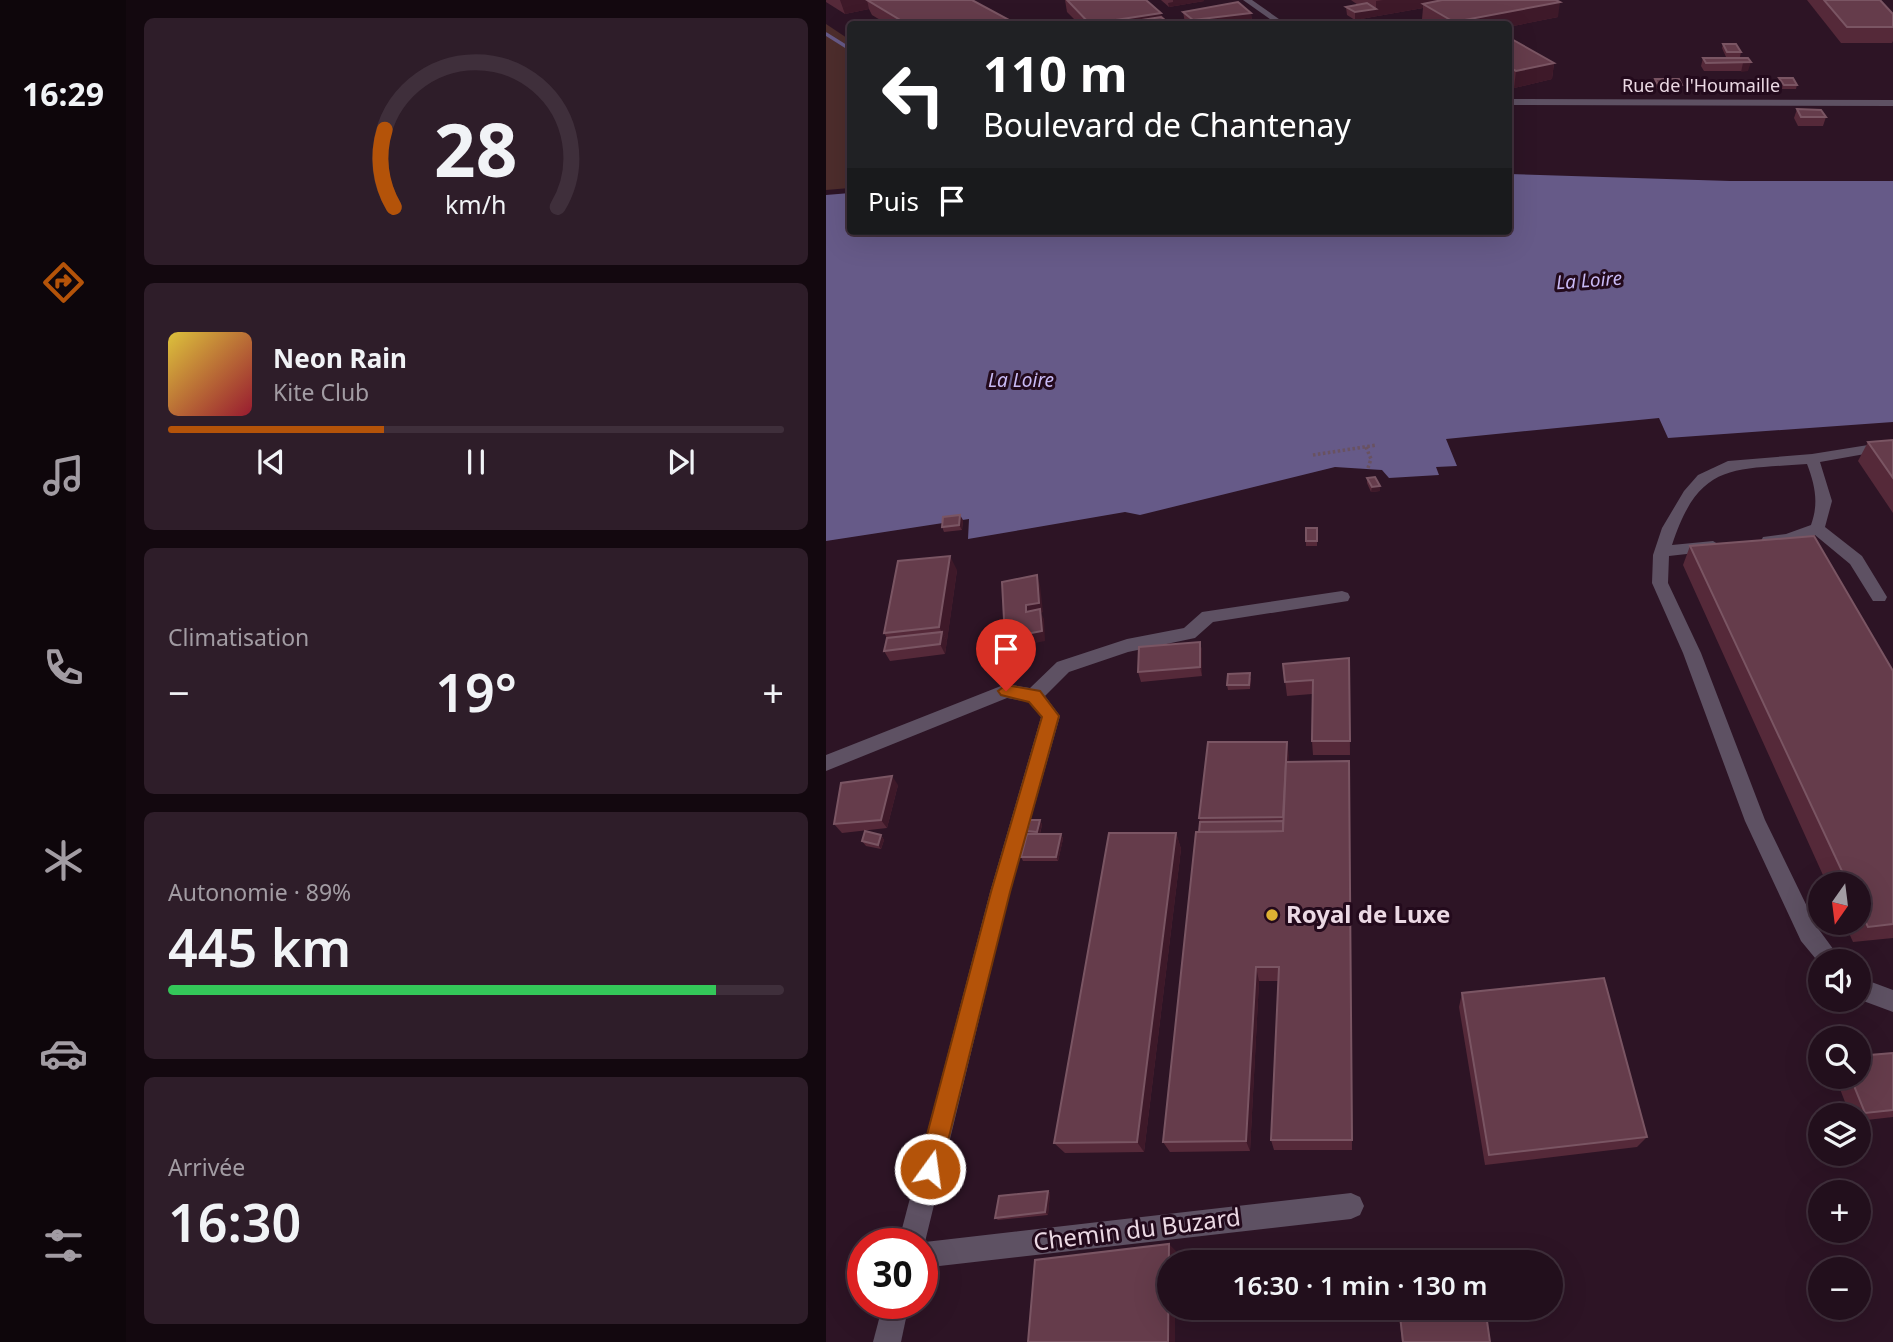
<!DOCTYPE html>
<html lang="fr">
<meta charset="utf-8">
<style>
body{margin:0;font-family:"Noto Sans",sans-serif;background:#2e1d29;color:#f1f3f6;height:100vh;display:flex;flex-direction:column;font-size:26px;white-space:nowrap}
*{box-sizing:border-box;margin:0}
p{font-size:23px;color:#a29ca3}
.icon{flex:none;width:38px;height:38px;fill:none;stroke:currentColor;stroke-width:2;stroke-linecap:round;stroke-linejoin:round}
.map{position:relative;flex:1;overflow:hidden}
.panel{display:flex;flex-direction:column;gap:18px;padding:18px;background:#13080f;width:700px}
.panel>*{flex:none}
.hud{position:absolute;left:21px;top:21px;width:665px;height:214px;border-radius:7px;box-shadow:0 7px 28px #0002,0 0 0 2px #3f2f3b;background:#202124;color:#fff;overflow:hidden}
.needle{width:46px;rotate:194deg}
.buttons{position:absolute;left:982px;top:872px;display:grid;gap:14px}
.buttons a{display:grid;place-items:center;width:63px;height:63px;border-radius:50%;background:#220f1c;box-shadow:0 7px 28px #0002,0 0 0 2px #3f2f3b;font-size:35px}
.speed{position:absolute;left:21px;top:1228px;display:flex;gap:14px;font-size:35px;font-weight:700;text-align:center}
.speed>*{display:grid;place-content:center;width:91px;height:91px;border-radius:50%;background:#220f1c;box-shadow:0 7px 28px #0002,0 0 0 2px #3f2f3b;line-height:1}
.speed .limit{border:10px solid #d22;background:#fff;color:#111}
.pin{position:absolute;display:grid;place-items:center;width:60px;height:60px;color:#fff;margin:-72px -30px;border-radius:50% 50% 50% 0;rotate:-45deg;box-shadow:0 0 7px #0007}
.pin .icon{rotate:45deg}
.me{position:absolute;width:77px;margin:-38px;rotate:14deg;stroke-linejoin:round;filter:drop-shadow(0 0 5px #0008)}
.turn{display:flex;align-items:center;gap:24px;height:147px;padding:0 21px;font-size:32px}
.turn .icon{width:91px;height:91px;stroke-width:2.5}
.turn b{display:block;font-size:49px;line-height:60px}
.then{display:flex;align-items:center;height:66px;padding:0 21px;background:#0003;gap:14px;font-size:26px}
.big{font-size:52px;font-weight:600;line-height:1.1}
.panel .tile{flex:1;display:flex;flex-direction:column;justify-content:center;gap:10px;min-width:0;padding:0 24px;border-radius:10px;background:#2e1d29}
.panel .dial{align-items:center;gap:0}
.dial svg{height:182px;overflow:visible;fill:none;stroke:#3f2f3b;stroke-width:7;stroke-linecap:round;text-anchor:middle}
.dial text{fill:#f1f3f6;stroke:none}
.song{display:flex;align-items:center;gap:21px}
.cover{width:84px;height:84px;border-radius:10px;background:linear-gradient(135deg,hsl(50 70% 55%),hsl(350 70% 35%))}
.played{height:7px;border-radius:4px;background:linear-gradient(90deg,#b45309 35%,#3f2f3b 35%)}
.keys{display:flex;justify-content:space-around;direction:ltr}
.heat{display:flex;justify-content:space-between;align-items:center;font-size:38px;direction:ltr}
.charge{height:10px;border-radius:5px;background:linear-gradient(90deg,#34c759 89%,#3f2f3b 0)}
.trip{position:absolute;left:331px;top:1250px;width:406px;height:70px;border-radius:35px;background:#220f1c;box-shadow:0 7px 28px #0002,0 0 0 2px #3f2f3b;font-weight:600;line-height:70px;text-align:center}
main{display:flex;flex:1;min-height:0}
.dock{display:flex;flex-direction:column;width:126px;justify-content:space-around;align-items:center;background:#0e060b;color:#a29ca3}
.dock .icon{width:49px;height:49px}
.dock .current{color:#b45309}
.dock b{font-size:32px;color:#f1f3f6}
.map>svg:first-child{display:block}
.green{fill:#4d2d2c}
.water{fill:#665a88}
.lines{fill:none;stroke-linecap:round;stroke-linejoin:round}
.stream{stroke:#665a88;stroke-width:3.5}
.path{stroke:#695261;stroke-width:3.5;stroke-dasharray:2.5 2.5;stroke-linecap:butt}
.minor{fill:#5e5163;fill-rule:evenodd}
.wall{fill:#552939}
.shaded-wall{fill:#3e1929}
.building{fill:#653c4b;stroke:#7a5563;stroke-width:2}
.route{fill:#b45309;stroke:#753606;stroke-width:2}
.poi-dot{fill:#deb133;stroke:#230a1c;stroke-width:2.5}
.labels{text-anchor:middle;stroke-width:6;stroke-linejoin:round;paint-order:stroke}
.far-street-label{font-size:18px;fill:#ebd9e4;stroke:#230a1c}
.far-water-label{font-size:19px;font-style:italic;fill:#c9baf5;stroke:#230a1c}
.near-poi-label{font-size:24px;font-weight:bold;fill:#ebd9e4;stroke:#230a1c;text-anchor:start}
.near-street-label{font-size:24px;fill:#ebd9e4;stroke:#230a1c}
</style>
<main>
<nav class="dock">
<b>16:29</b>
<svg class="icon current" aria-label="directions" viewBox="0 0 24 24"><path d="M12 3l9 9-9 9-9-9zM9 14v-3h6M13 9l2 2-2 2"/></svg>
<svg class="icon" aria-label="music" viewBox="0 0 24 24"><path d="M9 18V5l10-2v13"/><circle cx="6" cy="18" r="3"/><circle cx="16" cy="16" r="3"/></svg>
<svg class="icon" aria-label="phone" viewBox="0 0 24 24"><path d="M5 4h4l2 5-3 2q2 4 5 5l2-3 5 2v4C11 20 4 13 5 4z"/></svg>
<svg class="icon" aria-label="climate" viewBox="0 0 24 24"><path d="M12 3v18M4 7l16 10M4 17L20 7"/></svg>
<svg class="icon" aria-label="car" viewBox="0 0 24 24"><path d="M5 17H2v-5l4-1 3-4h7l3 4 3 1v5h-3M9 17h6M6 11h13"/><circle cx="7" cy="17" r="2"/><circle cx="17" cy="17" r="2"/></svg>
<svg class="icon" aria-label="filters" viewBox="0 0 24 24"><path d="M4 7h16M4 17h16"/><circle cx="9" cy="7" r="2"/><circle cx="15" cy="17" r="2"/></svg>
</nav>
<section class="panel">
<div class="tile dial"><svg viewBox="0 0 100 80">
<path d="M14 69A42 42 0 1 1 86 69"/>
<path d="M14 69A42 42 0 0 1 10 35" stroke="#b45309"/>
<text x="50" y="56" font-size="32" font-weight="700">28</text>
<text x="50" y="72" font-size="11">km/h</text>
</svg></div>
<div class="tile">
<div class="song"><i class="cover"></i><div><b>Neon Rain</b><p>Kite Club</p></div></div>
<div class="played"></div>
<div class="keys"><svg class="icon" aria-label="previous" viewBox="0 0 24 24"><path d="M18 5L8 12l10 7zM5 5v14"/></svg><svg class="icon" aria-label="pause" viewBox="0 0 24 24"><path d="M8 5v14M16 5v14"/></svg><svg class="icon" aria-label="next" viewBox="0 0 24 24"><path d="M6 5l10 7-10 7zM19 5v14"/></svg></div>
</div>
<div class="tile"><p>Climatisation</p>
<div class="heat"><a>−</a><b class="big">19°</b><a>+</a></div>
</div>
<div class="tile"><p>Autonomie · 89%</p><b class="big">445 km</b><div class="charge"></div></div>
<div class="tile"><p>Arrivée</p><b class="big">16:30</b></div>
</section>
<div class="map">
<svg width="1067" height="1342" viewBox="0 0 1067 1342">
<rect width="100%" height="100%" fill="#2d1425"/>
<path class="green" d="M0,24L24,40V188L0,190Z"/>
<path class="water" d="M683,174L904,181H1067V422L842,438L833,418L620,439L631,466L610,467L613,475L563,478L556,470L509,467L314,515L299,512L142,539L143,519L0,541V195L24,193V231H682Z"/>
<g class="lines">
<path class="stream" d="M0,34L24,49"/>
<g class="path">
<path d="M540,447L545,459L542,468"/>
<path d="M487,455L551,445"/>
</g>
<g class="minor">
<path d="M417,0H426L460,24H451Z"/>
<path d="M682,99L1067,100V106L682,105Z"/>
<path d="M1067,441V449L994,462L1006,501L999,527L1036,556L1061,597L1059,601H1047L1024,564L989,535L962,544L943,546L935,541L937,537L960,534L985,525C993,503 989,485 981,464C906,470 873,462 846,545L887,541L895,546L887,551L843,556L842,583L875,653L939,820L991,927L1016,961H994V964L975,941L919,821L857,653L826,583L827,555L836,528L858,491L872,475L902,461L986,454Z"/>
<path d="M516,591L522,593L524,597L522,601L387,622L369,638L302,652L243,672L219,696L234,716L184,892L99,1242L525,1193L534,1197L538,1206L534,1215L525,1219L96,1268V1244H72L164,892L215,717L203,702L181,698L0,771V755L180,684L204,688L231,662L301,639L358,628L376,612Z"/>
<path d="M1032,977L1067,990V1012L1032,999Z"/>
<path d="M57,1304H83L75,1342H47Z"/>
</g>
</g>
<g class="wall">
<path d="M0,0H146L187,22V24H61L46,15L43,9L19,14L0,2Z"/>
<path d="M239,0H320L344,24H253L241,12Z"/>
<path d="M335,0H378V1L343,7Z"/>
<path d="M525,0H730L732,17L682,27V24H606L596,19L597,8L529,20L521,15L520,7L532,5Z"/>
<path d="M981,0H1054L1067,14V41L1066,43H1015Z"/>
<path d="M357,12L425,13L426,24H360L359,23Z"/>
<path d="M682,37L728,63L726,79L688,88L682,85Z"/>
<path d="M897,44L915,52L914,57H900L896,48Z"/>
<path d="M877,58H922V71H878L875,66Z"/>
<path d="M953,78L971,85L970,89H956L952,82Z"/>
<path d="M829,79L856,85L855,89H831L828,83Z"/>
<path d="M971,109L1000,117L997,126H972L968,118Z"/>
<path d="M1067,440V513L1032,461L1042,442Z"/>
<path d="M541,478L554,486V491L545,492L541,483Z"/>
<path d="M137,520L136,530L118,532L116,527Z"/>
<path d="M491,533V546H480V541Z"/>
<path d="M864,546L1067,671V938L1027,942L1018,922H1032V884H1001L857,565Z"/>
<path d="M131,570L119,654L64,661L58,651L61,638L58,633Z"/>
<path d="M374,642L376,651V676L315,682L312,672Z"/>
<path d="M523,658L524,755H487L486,741V694L461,696L457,664Z"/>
<path d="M425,678L424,689L402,690L401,685Z"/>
<path d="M461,742L462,762L523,761L526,1150H448L445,1140L452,981H433L424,1151L344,1152L337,1142L373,832L374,822L373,818Z"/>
<path d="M72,785L61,828L16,833L8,824Z"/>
<path d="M214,820L216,825L214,834H235L237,839L232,861H197L195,857L202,834L201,831Z"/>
<path d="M350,833L355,849L318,1152L239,1153L228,1143Z"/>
<path d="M55,835L58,840L55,849L40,846L36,841Z"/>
<path d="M636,993L821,1137L811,1147L659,1165L633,1007Z"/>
<path d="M1067,1053V1117L1032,1121V1115H1024L1009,1076H1032Z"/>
<path d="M222,1191L224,1193L222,1215L172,1220L169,1218Z"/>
<path d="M572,1307H659L664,1342H576Z"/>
</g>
<g class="shaded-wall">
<path d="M14,0H41L43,9L19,14Z"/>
<path d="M347,0H378V1L343,7L342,3L347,2Z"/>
<path d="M557,0H638L597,4V8L529,20V12L550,9V1Z"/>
<path d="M734,2L732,17L682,27V24H628V22Z"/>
<path d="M335,13L336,24H267Z"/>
<path d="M425,13L426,24H368L367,20Z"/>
<path d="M925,62L922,71L915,72L917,63Z"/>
<path d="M728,63L726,79L688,88L690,71Z"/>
<path d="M554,486V491L545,492L546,487Z"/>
<path d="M134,515L137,520L136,530L133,525Z"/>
<path d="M124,556L131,570L121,641L113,627Z"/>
<path d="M211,575L214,585L217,612L215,613L218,619L219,641L184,648L179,638L200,612V605Z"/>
<path d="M116,632L121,641L119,654L114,644Z"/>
<path d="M374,642L376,651V676L374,667Z"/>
<path d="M461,742L463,756L459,848Z"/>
<path d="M66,776L72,785L61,828L55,820Z"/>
<path d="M214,820L216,825L213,836L211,832Z"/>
<path d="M350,833L355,849L318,1152L311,1142Z"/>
<path d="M235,834L237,839L232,861L230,857Z"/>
<path d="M55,835L58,840L55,849L52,845Z"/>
<path d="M430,967L433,981L424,1151L420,1141Z"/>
<path d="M222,1191L224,1193L222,1215L219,1212Z"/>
<path d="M343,1244L350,1251V1262H343V1307H349V1342H342Z"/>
</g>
<g class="building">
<path d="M41,0H146L187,22L178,24H81Z"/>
<path d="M241,0H320L335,13L264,24Z"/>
<path d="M616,0H730L734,2L628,22L597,4Z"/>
<path d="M998,0H1054L1067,14V27H1021Z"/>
<path d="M412,2L425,13L367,20L357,12Z"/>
<path d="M541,3L550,9L529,12L520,7Z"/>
<path d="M335,17L344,24H289Z"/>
<path d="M682,37L728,63L690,71L682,67Z"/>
<path d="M897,44H910L915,52H901Z"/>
<path d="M877,58H922L925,62L880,63Z"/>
<path d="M953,78H967L971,85H958Z"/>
<path d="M829,79H853L856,85H832Z"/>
<path d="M971,109L995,110L1000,117H975Z"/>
<path d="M1067,440V478L1042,442Z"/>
<path d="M549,477L554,486L546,487L541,478Z"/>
<path d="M134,515L133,525L116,527L117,517Z"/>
<rect x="480" y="528" width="11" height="13"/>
<path d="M988,536L1067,671V924L1042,927L1032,907V884H1022L864,546Z"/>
<path d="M124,556L113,627L58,633L72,561Z"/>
<path d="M211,575L213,603L200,605V612L214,609L216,631L179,638L176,582Z"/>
<path d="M116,632L114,644L58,651L61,638Z"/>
<path d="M374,642V667L312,672L313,647Z"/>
<path d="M523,658L524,741H486L487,680L459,682L457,664Z"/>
<path d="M424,673L423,685H401L402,674Z"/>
<path d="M382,742H461L457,817L373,818Z"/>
<path d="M523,761L526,1140H445L453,967H430L420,1141L337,1142L370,832L457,831L460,762Z"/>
<path d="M66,776L55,820L8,824L15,783Z"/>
<path d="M204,820H214L211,832L201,831Z"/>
<path d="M457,821V831L373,832L374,822Z"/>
<path d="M39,831L55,835L52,845L36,841Z"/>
<path d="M283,833H350L311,1142L228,1143Z"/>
<path d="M201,834H235L230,857H195Z"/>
<path d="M778,978L821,1137L663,1155L636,993Z"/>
<path d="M1067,1053V1110L1039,1113L1024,1076H1032V1056Z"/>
<path d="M222,1191L219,1212L169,1218L173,1196Z"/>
<path d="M343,1244L342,1342H202L209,1260Z"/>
<path d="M573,1307H659L664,1342H577Z"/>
</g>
<path class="route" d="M180,685L214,691L233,716L184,892L115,1169L112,1177L104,1180L96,1177L92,1169L165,892L216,717L203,702L175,695L172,691Z"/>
<circle class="poi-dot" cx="446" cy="915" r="7"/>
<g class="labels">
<g class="far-street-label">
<text x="875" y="92">Rue de l'Houmaille</text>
</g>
<g class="far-water-label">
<text transform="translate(763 280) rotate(-4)" y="7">La Loire</text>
<text x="195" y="387">La Loire</text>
</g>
<g class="near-poi-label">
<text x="460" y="923">Royal de Luxe</text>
</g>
<g class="near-street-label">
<text transform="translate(311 1230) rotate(-7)" y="8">Chemin du Buzard</text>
</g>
</g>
</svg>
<div class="buttons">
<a><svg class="needle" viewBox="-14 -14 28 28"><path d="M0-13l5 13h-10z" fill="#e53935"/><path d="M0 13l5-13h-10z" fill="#a29ca3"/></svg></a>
<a><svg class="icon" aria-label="sound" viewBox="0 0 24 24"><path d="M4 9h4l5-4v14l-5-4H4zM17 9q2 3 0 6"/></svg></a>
<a><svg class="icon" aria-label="search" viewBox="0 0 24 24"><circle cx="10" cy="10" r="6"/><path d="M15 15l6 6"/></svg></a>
<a><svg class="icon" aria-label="layers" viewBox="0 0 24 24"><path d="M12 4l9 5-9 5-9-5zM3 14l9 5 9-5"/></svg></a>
<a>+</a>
<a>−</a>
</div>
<div class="speed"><div class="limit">30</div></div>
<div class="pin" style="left:180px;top:691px;background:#d93025"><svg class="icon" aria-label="arrive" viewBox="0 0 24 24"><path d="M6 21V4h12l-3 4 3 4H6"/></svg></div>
<svg class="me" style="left:104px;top:1169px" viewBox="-20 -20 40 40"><circle r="17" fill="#b45309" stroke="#fff" stroke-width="3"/><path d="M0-11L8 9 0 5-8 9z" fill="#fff"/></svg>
<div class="trip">16:30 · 1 min · 130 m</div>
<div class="hud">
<div class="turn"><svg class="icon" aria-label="left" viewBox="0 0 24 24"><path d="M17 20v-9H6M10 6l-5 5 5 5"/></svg><div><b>110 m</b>Boulevard de Chantenay</div></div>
<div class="then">Puis<svg class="icon" aria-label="arrive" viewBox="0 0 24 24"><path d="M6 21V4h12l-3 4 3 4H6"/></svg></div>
</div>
</div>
</main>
